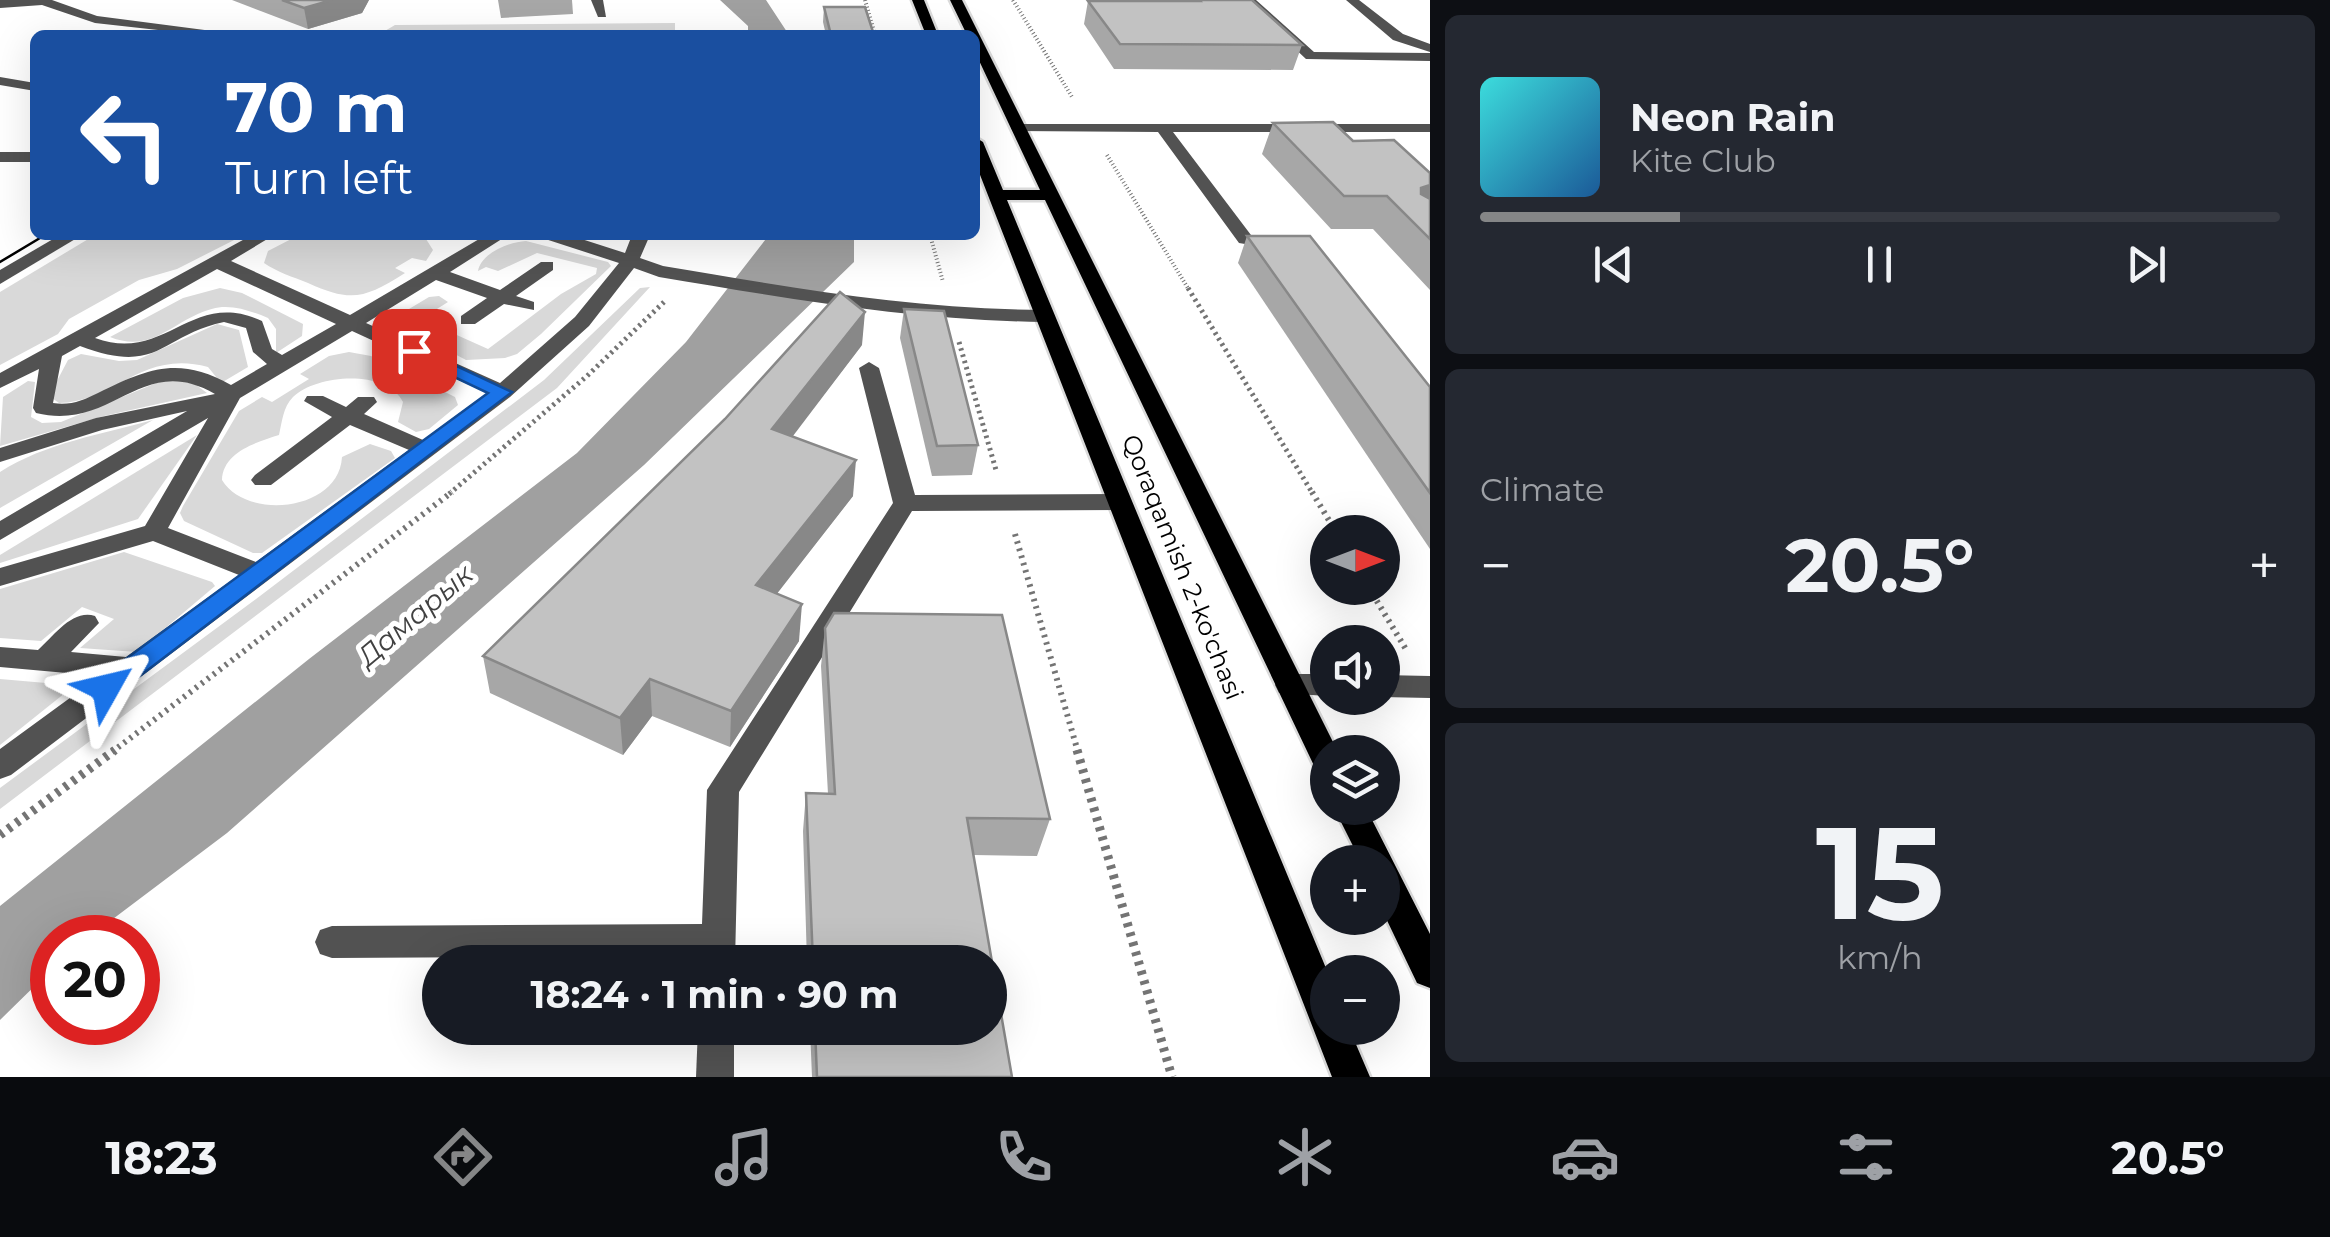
<!DOCTYPE html>
<meta charset="utf-8">
<style>
body{margin:0;font-family:Montserrat,sans-serif;background:#242831;color:#f1f3f6;height:100vh;display:flex;flex-direction:column;font-size:38px;white-space:nowrap}
*{box-sizing:border-box;margin:0}
p{font-size:32px;color:#9ea1a6}
.icon{flex:none;width:55px;height:55px;fill:none;stroke:currentColor;stroke-width:2;stroke-linecap:round;stroke-linejoin:round}
.map{position:relative;flex:1;overflow:hidden}
.drawer{display:flex;flex-direction:column;gap:15px;padding:15px;background:#0d0f14;width:900px}
.drawer>*{flex:none}
.banner{position:absolute;left:30px;top:30px;width:950px;height:210px;border-radius:15px;box-shadow:0 10px 40px #0002;background:#1a4fa0;color:#fff;overflow:hidden}
.needle{width:65px;rotate:90deg}
.tools{position:absolute;left:1310px;top:515px;display:grid;gap:20px}
.tools a{display:grid;place-items:center;width:90px;height:90px;border-radius:50%;background:#171b24;box-shadow:0 10px 40px #0002;font-size:50px}
.speed{position:absolute;left:30px;top:915px;display:flex;gap:20px;font-size:50px;font-weight:700;text-align:center}
.speed>*{display:grid;place-content:center;width:130px;height:130px;border-radius:50%;background:#171b24;box-shadow:0 10px 40px #0002;line-height:1}
.speed .limit{border:15px solid #d22;background:#fff;color:#111}
.pin{position:absolute;display:grid;place-items:center;width:85px;height:85px;color:#fff;margin:-42px;border-radius:20px;box-shadow:0 5px 15px #0006}
.me{position:absolute;width:110px;margin:-55px;rotate:53deg;stroke-linejoin:round;filter:drop-shadow(0 0 8px #0008)}
.turn{display:flex;align-items:center;gap:35px;height:210px;padding:0 30px;font-size:45px}
.turn .icon{width:130px;height:130px;stroke-width:2.5}
.turn b{display:block;font-size:70px;line-height:85px}
.big{font-size:75px;font-weight:700;line-height:1.1}
.drawer .widget{flex:1;display:flex;flex-direction:column;justify-content:center;gap:15px;min-width:0;padding:0 35px;border-radius:15px;background:#242831}
.drawer .dial{align-items:center;gap:0}
.dial b{font-size:130px;line-height:1}
.song{display:flex;align-items:center;gap:30px}
.cover{width:120px;height:120px;border-radius:15px;background:linear-gradient(135deg,hsl(180 70% 55%),hsl(210 70% 35%))}
.played{height:10px;border-radius:5px;background:linear-gradient(90deg,#858687 25%,#363941 25%)}
.keys{display:flex;justify-content:space-around;direction:ltr}
.heat{display:flex;justify-content:space-between;align-items:center;font-size:55px;direction:ltr}
.trip{position:absolute;left:422px;top:945px;width:585px;height:100px;border-radius:50px;background:#171b24;box-shadow:0 10px 40px #0002;font-weight:700;line-height:100px;text-align:center}
.dock{display:flex;height:160px;justify-content:space-around;align-items:center;background:#090b0e;color:#9ea1a6}
.dock .icon{width:70px;height:70px}
.dock .active{color:#858687}
.dock b{font-size:45px;color:#f1f3f6}
main{display:flex;flex:1;min-height:0}
.map>svg:first-child{display:block}
.green{fill:#d9d9d9}
.water{fill:#a0a0a0}
.lines{fill:none;stroke-linecap:round;stroke-linejoin:round}
.major-casing{stroke:#dbdbdb;stroke-width:5}
.path-far3{stroke:#747474;stroke-width:4;stroke-dasharray:1 2.5;stroke-linecap:butt}
.path-far2{stroke:#747474;stroke-width:5;stroke-dasharray:2.5 4;stroke-linecap:butt}
.path-far1{stroke:#747474;stroke-width:6;stroke-dasharray:2.5 5;stroke-linecap:butt}
.path{stroke:#747474;stroke-width:9;stroke-dasharray:4 6;stroke-linecap:butt}
.minor{fill:#525252;fill-rule:evenodd}
.major{fill:#000;fill-rule:evenodd}
.tram{stroke:#000;stroke-width:2.5}
.wall{fill:#a7a7a7}
.shaded-wall{fill:#888}
.building{fill:#c2c2c2;stroke:#888;stroke-width:2.5}
.route{fill:#1a73e8;stroke:#114b97;stroke-width:2.5}
.labels{text-anchor:middle;stroke-width:10;stroke-linejoin:round;paint-order:stroke}
.street-label{font-size:25px;fill:#000;stroke:#fff}
.water-label{font-size:28px;font-style:italic;fill:#414141;stroke:#fff}
</style>
<main>
<div class="map">
<svg width="1430" height="1077" viewBox="0 0 1430 1077">
<rect width="100%" height="100%" fill="#fff"/>
<g class="green">
<path d="M675,23V35H378L395,25Z"/>
<path d="M95,235H244L177,269L139,280L69,319L58,334L0,365V292Z"/>
<path d="M299,235H408L426,239L433,250L426,261L412,258L395,268L405,273C365,298 352,303 308,283C293,277 277,272 264,263L268,251Z"/>
<path d="M526,241L608,262L611,266L541,334L517,354L505,358L466,360L396,323L399,315L429,297L439,296L448,302L421,319L488,349L561,294L596,274L597,268L537,253L498,271L486,267L478,271C481,253 509,242 526,241Z"/>
<path d="M650,287L557,388L0,809V788L260,596L544,380L640,288Z"/>
<path d="M220,288L242,293L303,324L302,336L276,353V329L268,318C253,312 238,306 222,307C178,312 157,356 110,337L183,298Z"/>
<path d="M217,324L239,330L248,367L221,383L208,367C142,349 115,402 59,403L49,396L68,360L81,354L119,361L137,360Z"/>
<path d="M349,352L371,356L388,366L378,373L416,389L427,383L455,397L458,405L429,429L416,432L398,422L403,402C387,369 317,374 293,397C283,407 282,422 279,435C257,442 223,452 222,480C247,521 339,511 342,457L370,444L391,451L395,458L262,553H253L184,521L180,513L183,506L239,411L262,397L272,402L309,379L300,374L329,356Z"/>
<path d="M166,379L195,384L207,393L104,416L0,446L3,397L28,381L35,382L31,417L42,423L61,422Z"/>
<path d="M153,420L0,508V472C45,443 103,434 153,420Z"/>
<path d="M197,435L138,519L0,563V555Z"/>
<path d="M124,552L212,582L215,586L137,652L80,648L114,619L82,607L41,641L0,638V589Z"/>
<path d="M0,679L69,685L70,689L0,745Z"/>
</g>
<g class="water">
<path d="M720,0H766L789,35H748V26Z"/>
<path d="M769,235H854V262L644,465L227,833L89,937L52,938V969L0,1020V906L309,659L577,453L686,342Z"/>
</g>
<g class="lines">
<g class="major-casing">
<g id="major">
<path d="M912,0H924L938,35H926Z"/>
<path d="M950,0H962L1338,752H1328V775L1317,772L1045,200H1007L1328,973V1028H1349L1370,1077H1332L1313,1028L975,162V137L983,142L1003,190H1040L975,52V35H967Z"/>
<path d="M1334,808H1366L1430,934V988L1417,983L1382,910V862H1361Z"/>
</g>
</g>
<g class="path-far3">
<path d="M865,0L875,35"/>
<path d="M1013,0L1072,97"/>
<path d="M1107,155L1189,290"/>
<path d="M930,235L943,282"/>
</g>
<g class="path-far2">
<path d="M1188,288L1313,494"/>
<path d="M959,342L996,470"/>
<path d="M449,494L587,376L664,302"/>
</g>
<g class="path-far1">
<path d="M1312,492L1336,532"/>
<path d="M1015,534L1078,752"/>
<path d="M1369,588L1407,651"/>
<path d="M112,752L452,492"/>
</g>
<g class="path">
<path d="M1077,750L1172,1077"/>
<path d="M0,835L115,750"/>
</g>
<g class="minor">
<path d="M0,0H52L97,16L243,35H203L95,23L42,5L0,8Z"/>
<path d="M591,0H603L606,17H598Z"/>
<path d="M1243,0H1256L1314,52L1430,53V61L1306,59Z"/>
<path d="M1346,0H1359L1403,34L1430,44V52L1393,40Z"/>
<path d="M0,77L35,83V91L0,85Z"/>
<path d="M1018,124H1430V132H1173L1254,239L1245,244L1239,243L1158,132L1013,131L1011,128Z"/>
<rect x="0" y="152" width="35" height="10"/>
<path d="M60,235H82L0,284V270Z"/>
<path d="M252,235H274L231,261L350,315L486,235H508L450,272L500,290L541,262H553V270L516,296L534,302V310L504,304L475,324H461V316L487,298L436,280L366,323L500,383L575,317L619,263L533,235H569L625,253L632,235H650L640,258L663,266C794,288 910,309 1044,310L1054,316L1044,322C909,320 791,299 659,277L634,268L589,326L510,397L11,775L0,779V749L100,676L0,667V647L38,650C54,636 72,609 95,616L99,623L71,652L126,657L239,575L153,541L0,586V568L145,526L208,418L0,540V521L187,411L102,430L0,462V448L96,418L215,394C141,351 114,432 36,413L33,408L39,369L0,388V373ZM217,269L336,324L282,355L272,349L262,321C191,288 166,364 95,338ZM224,322L246,328L253,352L267,364L231,385C179,356 149,368 98,393C84,400 70,406 53,403L62,356L80,346C160,376 159,336 224,322ZM352,331L487,393L423,440L364,414L377,402L374,397H358L346,407L323,396H307L304,401L332,417L255,475L251,480L255,485H271L350,425L409,450L256,562L168,528L240,398Z"/>
<path d="M869,362L879,368L915,495L1119,494L1131,502L1119,510L912,511L739,792L735,962H701V956L332,958L320,954L315,942L320,930L332,926L702,924L707,790L893,503L859,368Z"/>
<path d="M1289,674H1328V696L1279,693L1275,685L1279,677Z"/>
<path d="M1382,675L1430,676V698L1382,697Z"/>
<path d="M698,1028H734V1077H696Z"/>
</g>
<use href="#major" class="major"/>
<path class="tram" d="M0,262L40,238"/>
</g>
<g class="wall">
<path d="M232,0H369L362,13L308,29Z"/>
<path d="M498,0H572L573,14L501,18Z"/>
<path d="M1170,0H1252L1302,45L1293,70L1114,69L1084,24L1088,1H1171Z"/>
<path d="M824,7L874,35H826L823,22Z"/>
<path d="M1273,123L1353,141L1430,173V290L1373,229H1331L1262,154Z"/>
<path d="M1247,236L1430,387V549L1238,263Z"/>
<path d="M904,309L978,445L972,475L932,476L900,338Z"/>
<path d="M862,345L792,436L853,496L777,593L799,641L730,747L652,716L623,755L490,693L483,656Z"/>
<path d="M825,628L1050,819L1037,856L974,855L1012,1077H812L810,1028H990V962H807L803,831L806,793L828,794L821,666Z"/>
</g>
<g class="shaded-wall">
<path d="M332,0H369L362,13L308,29L304,8Z"/>
<path d="M1430,185V206L1411,219L1421,188Z"/>
<path d="M865,312L862,345L771,465L772,429Z"/>
<path d="M856,460L853,496L755,622L756,585Z"/>
<path d="M802,604L799,641L730,747L731,711Z"/>
<path d="M650,679L652,716L623,755L620,718Z"/>
</g>
<g class="building">
<path d="M282,0H332L304,8Z"/>
<path d="M1199,0H1252L1302,45L1120,44L1088,1H1200Z"/>
<path d="M824,7H865L874,35H831Z"/>
<path d="M1333,122L1353,141L1394,140L1430,173V185L1421,188V194L1430,199V239L1387,196H1344L1273,123Z"/>
<path d="M1247,236H1310L1430,387V493Z"/>
<path d="M840,292L865,312L772,429L856,460L756,585L802,604L731,711L650,679L620,718L483,656L725,419Z"/>
<path d="M904,309L944,311L978,445L937,446Z"/>
<path d="M834,613L1002,615L1050,819L967,818L1012,1077H817L815,1028H990V962H813L806,793L835,794L825,628Z"/>
</g>
<path class="route" d="M414,346L512,392L115,695H97L93,688L97,680L488,393L408,355L405,351Z"/>
<g class="labels">
<g class="street-label">
<text transform="translate(1183 567) rotate(68)" y="9">Qoraqamish 2-ko'chasi</text>
</g>
<g class="water-label">
<text transform="translate(415 615) rotate(-40)" y="10">Дамарык</text>
</g>
</g>
</svg>
<div class="tools">
<a><svg class="needle" viewBox="-14 -14 28 28"><path d="M0-13l5 13h-10z" fill="#e53935"/><path d="M0 13l5-13h-10z" fill="#9ea1a6"/></svg></a>
<a><svg class="icon" aria-label="sound" viewBox="0 0 24 24"><path d="M4 9h4l5-4v14l-5-4H4zM17 9q2 3 0 6"/></svg></a>
<a><svg class="icon" aria-label="layers" viewBox="0 0 24 24"><path d="M12 4l9 5-9 5-9-5zM3 14l9 5 9-5"/></svg></a>
<a>+</a>
<a>−</a>
</div>
<div class="speed"><div class="limit">20</div></div>
<div class="pin" style="left:414px;top:351px;background:#d93025"><svg class="icon" aria-label="arrive" viewBox="0 0 24 24"><path d="M6 21V4h12l-3 4 3 4H6"/></svg></div>
<svg class="me" style="left:106px;top:688px" viewBox="-20 -20 40 40"><path d="M0-17L14 15 0 8-14 15z" fill="#1a73e8" stroke="#fff" stroke-width="4"/></svg>
<div class="trip">18:24 · 1 min · 90 m</div>
<div class="banner">
<div class="turn"><svg class="icon" aria-label="left" viewBox="0 0 24 24"><path d="M17 20v-9H6M10 6l-5 5 5 5"/></svg><div><b>70 m</b>Turn left</div></div>
</div>
</div>
<section class="drawer">
<div class="widget">
<div class="song"><i class="cover"></i><div><b>Neon Rain</b><p>Kite Club</p></div></div>
<div class="played"></div>
<div class="keys"><svg class="icon" aria-label="previous" viewBox="0 0 24 24"><path d="M18 5L8 12l10 7zM5 5v14"/></svg><svg class="icon" aria-label="pause" viewBox="0 0 24 24"><path d="M8 5v14M16 5v14"/></svg><svg class="icon" aria-label="next" viewBox="0 0 24 24"><path d="M6 5l10 7-10 7zM19 5v14"/></svg></div>
</div>
<div class="widget"><p>Climate</p>
<div class="heat"><a>−</a><b class="big">20.5°</b><a>+</a></div>
</div>
<div class="widget dial"><b>15</b><p>km/h</p></div>
</section>
</main>
<nav class="dock">
<b>18:23</b>
<svg class="icon active" aria-label="directions" viewBox="0 0 24 24"><path d="M12 3l9 9-9 9-9-9zM9 14v-3h6M13 9l2 2-2 2"/></svg>
<svg class="icon" aria-label="music" viewBox="0 0 24 24"><path d="M9 18V5l10-2v13"/><circle cx="6" cy="18" r="3"/><circle cx="16" cy="16" r="3"/></svg>
<svg class="icon" aria-label="phone" viewBox="0 0 24 24"><path d="M5 4h4l2 5-3 2q2 4 5 5l2-3 5 2v4C11 20 4 13 5 4z"/></svg>
<svg class="icon" aria-label="climate" viewBox="0 0 24 24"><path d="M12 3v18M4 7l16 10M4 17L20 7"/></svg>
<svg class="icon" aria-label="car" viewBox="0 0 24 24"><path d="M5 17H2v-5l4-1 3-4h7l3 4 3 1v5h-3M9 17h6M6 11h13"/><circle cx="7" cy="17" r="2"/><circle cx="17" cy="17" r="2"/></svg>
<svg class="icon" aria-label="filters" viewBox="0 0 24 24"><path d="M4 7h16M4 17h16"/><circle cx="9" cy="7" r="2"/><circle cx="15" cy="17" r="2"/></svg>
<b>20.5°</b>
</nav>
